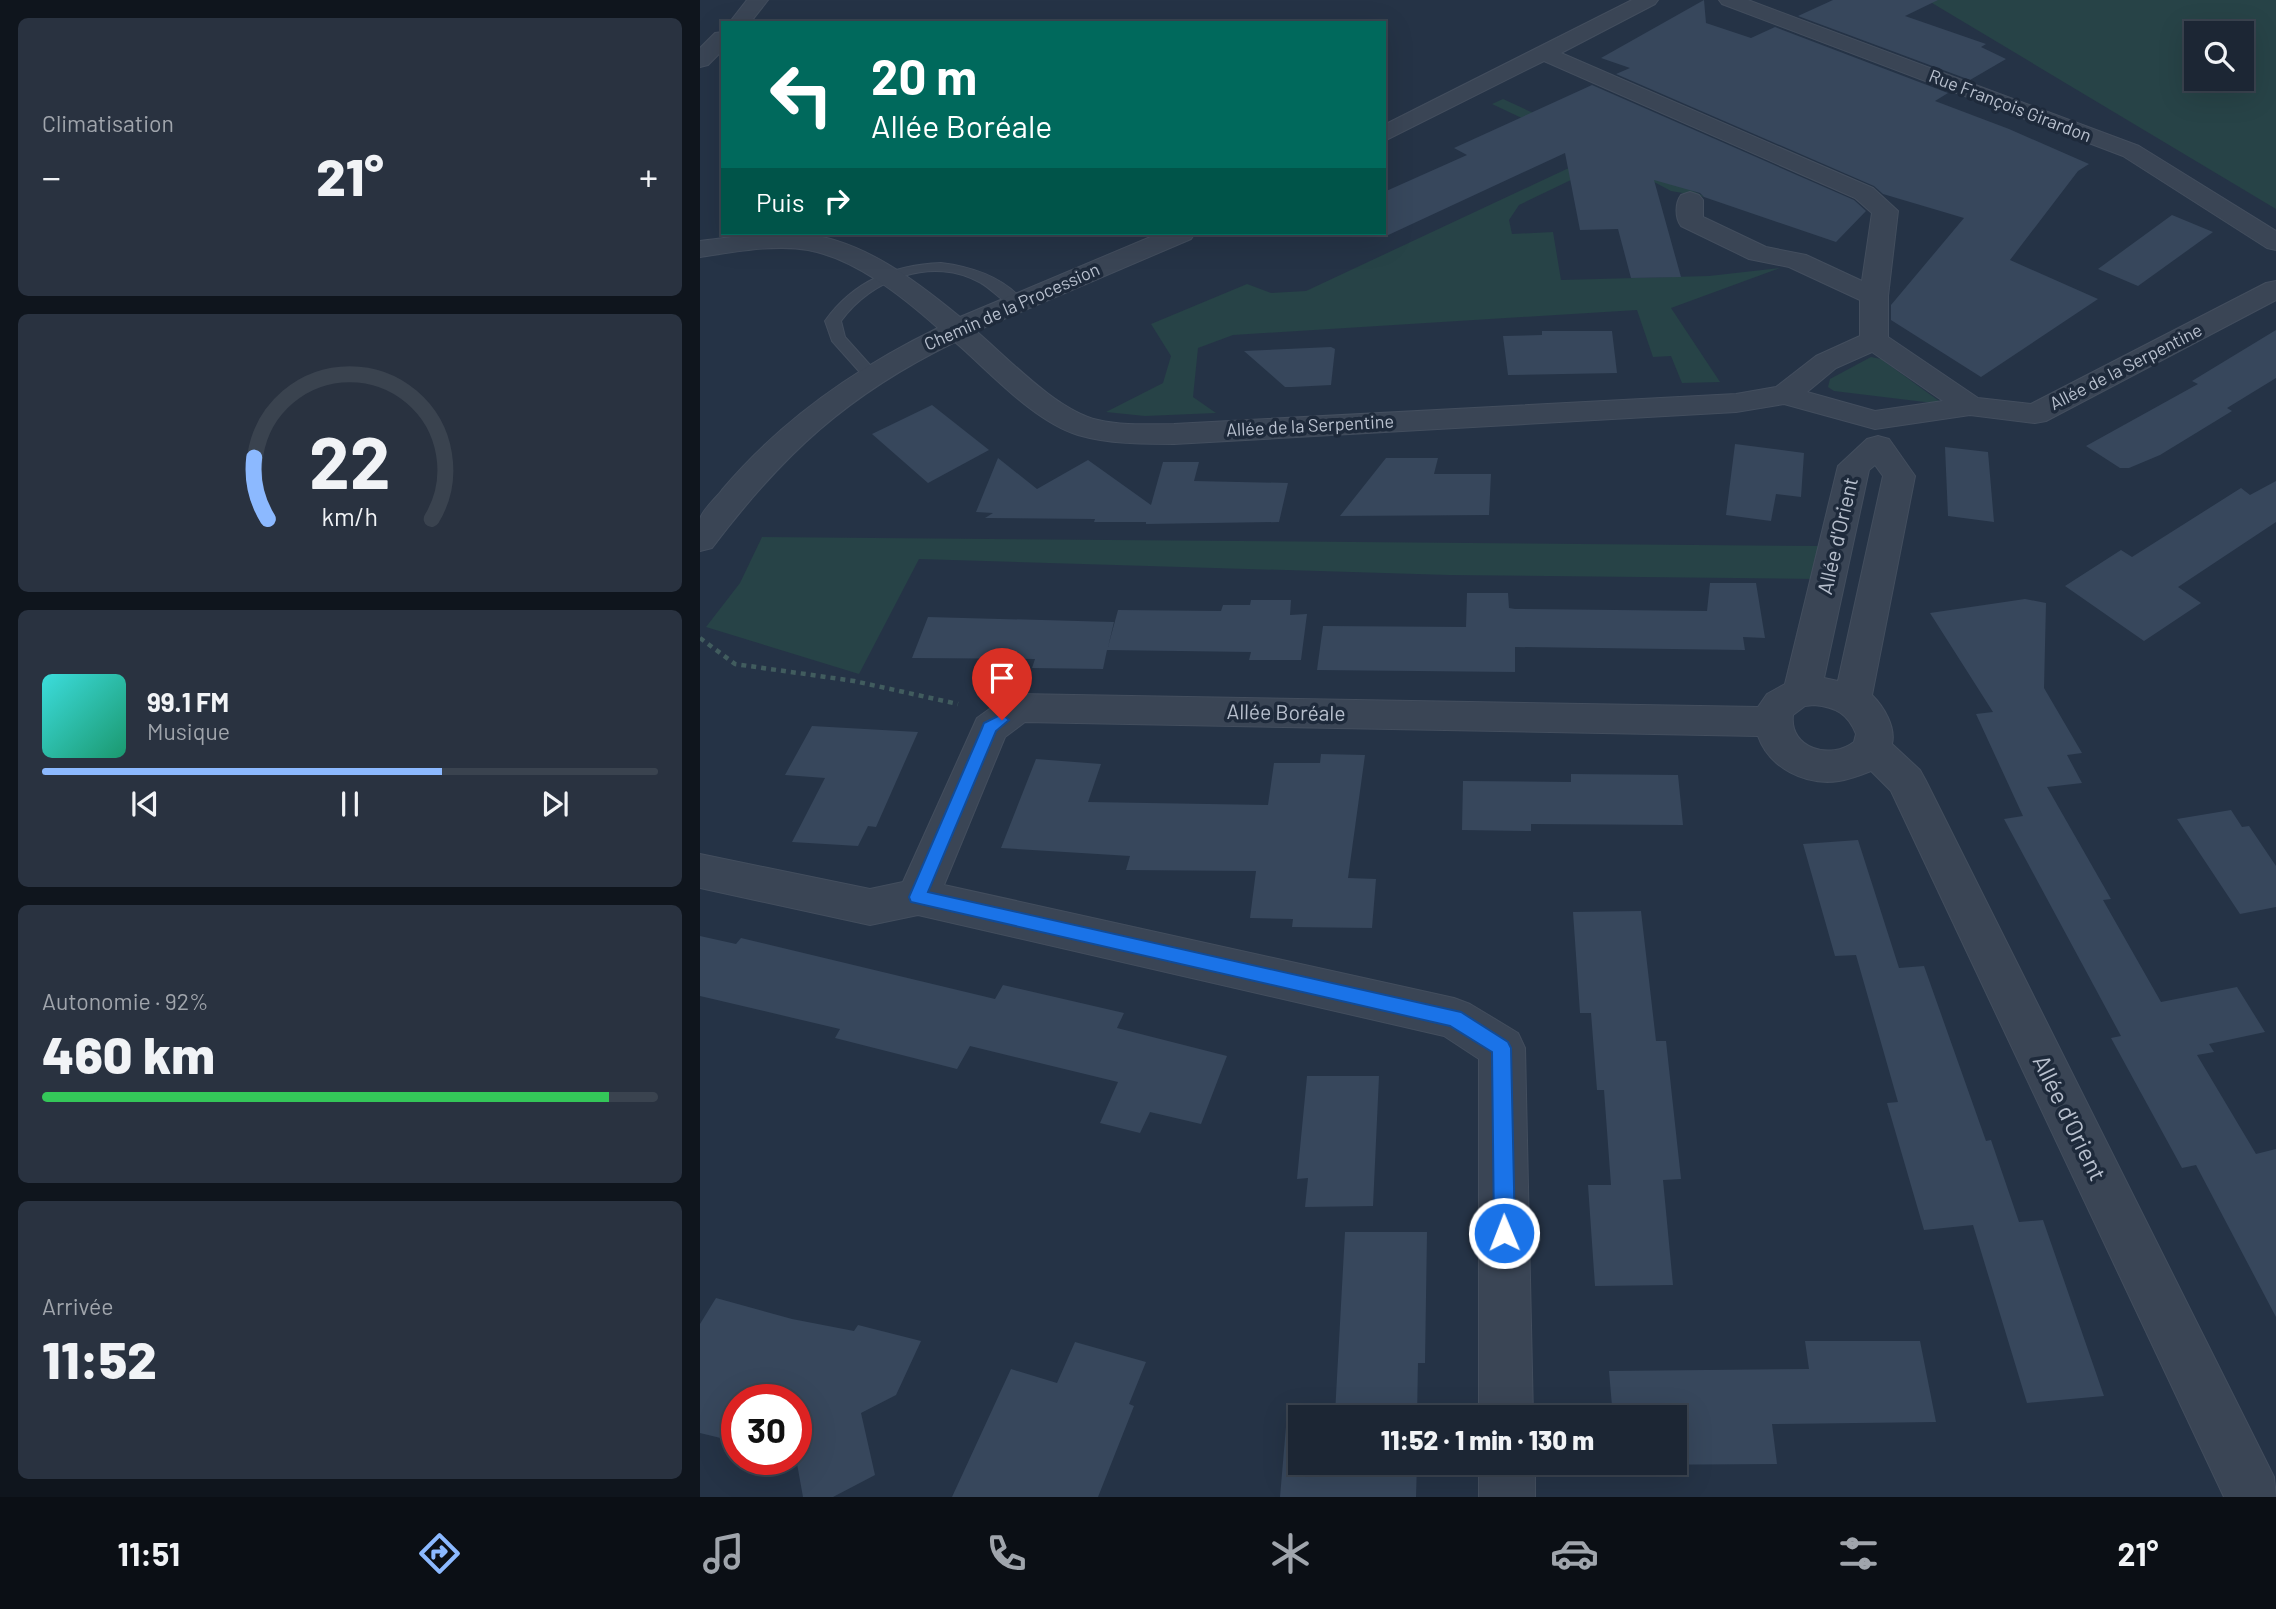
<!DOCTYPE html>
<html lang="fr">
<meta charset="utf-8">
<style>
body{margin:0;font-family:Barlow,sans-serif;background:#293240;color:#f1f3f6;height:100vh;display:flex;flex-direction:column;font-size:26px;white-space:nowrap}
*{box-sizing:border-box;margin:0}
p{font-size:23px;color:#a0a5ac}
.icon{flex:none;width:38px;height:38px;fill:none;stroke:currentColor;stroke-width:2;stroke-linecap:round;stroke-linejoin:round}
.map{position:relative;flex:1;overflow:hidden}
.details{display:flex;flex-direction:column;gap:18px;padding:18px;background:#0f151d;width:700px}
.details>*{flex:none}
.top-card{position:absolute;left:21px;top:21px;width:665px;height:214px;border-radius:0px;box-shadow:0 7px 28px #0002,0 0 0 2px #3a434f;background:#00695c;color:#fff;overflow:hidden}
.controls{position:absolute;left:1484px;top:21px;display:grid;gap:14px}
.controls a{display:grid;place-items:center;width:70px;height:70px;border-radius:0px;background:#1c2634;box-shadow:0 7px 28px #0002,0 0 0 2px #3a434f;font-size:35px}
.speed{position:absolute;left:21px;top:1384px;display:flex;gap:14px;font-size:35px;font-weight:700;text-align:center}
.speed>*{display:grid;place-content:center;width:91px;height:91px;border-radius:50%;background:#1c2634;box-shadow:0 7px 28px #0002,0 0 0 2px #3a434f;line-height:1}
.speed .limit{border:10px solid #d22;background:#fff;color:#111}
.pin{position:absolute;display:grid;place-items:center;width:60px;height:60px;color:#fff;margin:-72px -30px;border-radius:50% 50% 50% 0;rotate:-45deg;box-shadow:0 0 7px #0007}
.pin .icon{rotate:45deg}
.me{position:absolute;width:77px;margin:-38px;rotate:359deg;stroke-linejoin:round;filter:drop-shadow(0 0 5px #0008)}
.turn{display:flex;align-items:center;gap:24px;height:147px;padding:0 35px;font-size:32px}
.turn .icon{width:91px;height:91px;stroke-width:2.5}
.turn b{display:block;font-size:49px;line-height:60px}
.then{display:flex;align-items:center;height:66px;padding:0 35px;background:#0003;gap:14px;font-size:26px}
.big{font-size:52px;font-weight:800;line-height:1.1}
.details .card{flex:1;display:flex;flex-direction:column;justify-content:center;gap:10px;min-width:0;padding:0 24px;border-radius:10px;background:#293240}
.details .dial{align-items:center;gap:0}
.dial svg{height:182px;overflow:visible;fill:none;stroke:#3a434f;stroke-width:7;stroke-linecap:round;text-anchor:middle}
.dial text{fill:#f1f3f6;stroke:none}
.song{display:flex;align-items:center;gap:21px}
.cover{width:84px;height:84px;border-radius:10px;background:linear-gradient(135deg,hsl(180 70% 55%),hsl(160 70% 35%))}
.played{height:7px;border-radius:4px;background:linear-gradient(90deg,#8cb9ff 65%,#3a434f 65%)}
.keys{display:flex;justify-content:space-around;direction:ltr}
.heat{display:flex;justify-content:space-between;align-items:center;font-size:38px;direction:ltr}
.charge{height:10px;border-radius:5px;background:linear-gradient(90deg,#34c759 92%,#3a434f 0)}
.trip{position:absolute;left:588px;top:1405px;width:399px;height:70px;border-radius:0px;background:#1c2634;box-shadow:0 7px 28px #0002,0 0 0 2px #3a434f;font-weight:800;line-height:70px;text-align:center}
.menu{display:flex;height:112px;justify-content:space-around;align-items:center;background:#0b0f15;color:#a0a5ac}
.menu .icon{width:49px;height:49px}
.menu .current{color:#8cb9ff}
.menu b{font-size:32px;color:#f1f3f6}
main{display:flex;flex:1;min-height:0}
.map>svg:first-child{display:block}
.green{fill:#274347;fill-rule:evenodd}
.building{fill:#37475c}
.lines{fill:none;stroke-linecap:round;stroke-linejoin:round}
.lane-casing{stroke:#434e5e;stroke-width:2}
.street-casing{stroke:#434e5e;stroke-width:2}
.path{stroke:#415c5e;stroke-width:4.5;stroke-dasharray:5 5;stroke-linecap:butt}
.lane{fill:#3a4555;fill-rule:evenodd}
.street{fill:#3a4555;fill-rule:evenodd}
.route{fill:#1a73e8;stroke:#114b97;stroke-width:2}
.labels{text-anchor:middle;stroke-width:7;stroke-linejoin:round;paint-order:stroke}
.far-street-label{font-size:18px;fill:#b8c0ce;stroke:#1e2a3b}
.street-label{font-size:21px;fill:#b8c0ce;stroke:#1e2a3b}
.near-street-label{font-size:24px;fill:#b8c0ce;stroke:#1e2a3b}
</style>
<main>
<section class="details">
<div class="card"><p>Climatisation</p>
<div class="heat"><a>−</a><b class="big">21°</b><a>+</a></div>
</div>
<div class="card dial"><svg viewBox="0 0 100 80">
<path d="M14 69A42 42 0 1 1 86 69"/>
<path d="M14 69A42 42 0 0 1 8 42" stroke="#8cb9ff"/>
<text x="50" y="56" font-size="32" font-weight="700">22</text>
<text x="50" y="72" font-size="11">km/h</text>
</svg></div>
<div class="card">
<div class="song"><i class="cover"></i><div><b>99.1 FM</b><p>Musique</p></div></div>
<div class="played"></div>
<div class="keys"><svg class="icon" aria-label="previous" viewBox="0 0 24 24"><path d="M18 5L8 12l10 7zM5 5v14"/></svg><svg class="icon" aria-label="pause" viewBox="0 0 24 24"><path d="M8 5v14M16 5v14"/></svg><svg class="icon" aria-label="next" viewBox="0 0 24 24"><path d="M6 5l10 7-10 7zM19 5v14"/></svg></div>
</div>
<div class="card"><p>Autonomie · 92%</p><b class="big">460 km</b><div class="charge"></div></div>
<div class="card"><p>Arrivée</p><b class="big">11:52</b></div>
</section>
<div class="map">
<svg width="1576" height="1497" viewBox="0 0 1576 1497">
<rect width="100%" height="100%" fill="#253346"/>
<g class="green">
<path d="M1227,0H1576V209ZM1496,33H1542V79H1496Z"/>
<path d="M803,99L933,159L1005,197L971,191L922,165L898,167L819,205L809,220L812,234L853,232L861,280L1009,276L1080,268L971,308L1020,382L982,383L971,356L953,357L937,310L533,335L498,348L493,397L516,413L445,416L406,412L463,383L471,356L451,324L547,284L571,293L606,291L888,159L883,147L792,104Z"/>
<path d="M1171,357L1181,359L1239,401L1233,403L1134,391L1128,387L1130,379Z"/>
<path d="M62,537L1122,546L1116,579L749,575L219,559L159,674L6,627L40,583Z"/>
</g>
<g class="building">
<path d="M1004,0L1006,23L1051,38L1075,27L1248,93L1235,101L1309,129L1389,164L1378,171L1310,260L1398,299L1281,377L1191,320V305L1264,218L1183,194L1174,186L916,74L930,68L901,58Z"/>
<path d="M1133,0H1238L1205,16L1286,44L1281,47L1306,59L1270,80L1098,16Z"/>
<path d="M892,85L1154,200L1166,211L1136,242L1004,197L1000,193L954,180L981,277L931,278L918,229L880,230L865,153L684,237V192L767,155L754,148Z"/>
<path d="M1472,215L1513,232L1438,286L1398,269Z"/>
<path d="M1576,330V378L1527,408L1532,411L1460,455L1429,468H1420L1386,446L1498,384L1492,381Z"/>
<path d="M842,331H912L917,373L808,375L803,336L842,335Z"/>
<path d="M631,347L635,349L631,385L592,387H585L544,351Z"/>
<path d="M232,405L289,450L228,483L172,434Z"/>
<path d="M1035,444L1104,453L1101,497L1076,494L1071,521L1026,515Z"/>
<path d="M1245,447L1288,452L1294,522L1248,516Z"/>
<path d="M298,458L337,489L388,460L451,505L463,462H499L494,481L588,483L579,522L446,524V522H394L395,519L285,518L293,513L276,512Z"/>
<path d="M686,458H738L734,474H791L789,515L640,516Z"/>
<path d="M1576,481V522L1478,587L1501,603L1444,641L1365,586L1421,550L1432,557L1541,488L1550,495Z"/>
<path d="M1010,583H1056L1065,638L1043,637L1045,650L815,647V672L617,670L623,626L766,627L767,593H808L809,608L815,609L1007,611Z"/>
<path d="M1325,599L1346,603L1344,688L1382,753L1367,755L1382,783L1347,787L1411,899L1403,900L1461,1002L1537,987L1565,1032L1509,1044L1514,1052L1497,1055L1556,1154L1576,1149V1317L1496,1165L1482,1168L1411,1038L1421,1036L1304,819L1323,816L1276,714L1293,712L1230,613Z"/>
<path d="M551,600H591L590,615L607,614L601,660H549L551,652L407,650L403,669L332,668L335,659L212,658L228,617L414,622L408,647L418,610L521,611L523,605H550Z"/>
<path d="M112,726L218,732L176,827L168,826L158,846L92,842L125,778L85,775Z"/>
<path d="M621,754L665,755L648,878L676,879L672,928L592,927L593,919L550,918L556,871L426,870L430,856L301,848L336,759L401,764L388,802L568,805L574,763H620Z"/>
<path d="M871,774L978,775L983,825L831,824V831L762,830L763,781L871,782Z"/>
<path d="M1531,810L1542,827L1549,826L1576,866V907L1540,914L1477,819Z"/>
<path d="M1158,840L1199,968L1224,966L1286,1141L1291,1140L1319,1222L1343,1220L1404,1396L1327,1403L1273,1225L1224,1230L1187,1103L1198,1102L1156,955L1135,956L1103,844Z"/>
<path d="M941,911L956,1041H966L981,1179L963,1180L973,1285L895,1286L888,1185H911L904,1090H897L891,1013H880L873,912Z"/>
<path d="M0,936L36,944L41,938L295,999L303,985L424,1013L417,1028L527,1056L501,1124L450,1112L440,1133L400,1123L418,1082L270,1046L257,1069L135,1038L140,1029L0,996Z"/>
<path d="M607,1076H679L673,1206L605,1207L608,1178L597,1179Z"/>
<path d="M645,1232H727L725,1363H718L717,1418H600V1463H717L716,1497H580L587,1415L635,1414Z"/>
<path d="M16,1298L92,1319L154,1331L158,1325L221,1341L196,1395L161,1413L175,1475L133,1497H103L96,1458V1400H37V1442L0,1433V1324Z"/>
<path d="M1105,1341H1220L1236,1422L1072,1424L1077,1464L916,1465L975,1463V1418H913L909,1371L1109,1369Z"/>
<path d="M375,1342L446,1362L429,1404L434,1406L398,1497H252L311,1369L357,1383Z"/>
</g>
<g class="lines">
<g class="lane-casing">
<path id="lane" d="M241,263C273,267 304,277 325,303L322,306C308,310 294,290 281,283C233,255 171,279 141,321L145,337L179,375L171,380L165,378L132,341L125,321C154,281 193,265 241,263Z"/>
</g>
<g class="street-casing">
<g id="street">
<path d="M47,0H68L50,23H29Z"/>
<path d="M932,0H958L955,4L861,53L1173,188L1198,211L1188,296V337L1278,398L1331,404L1566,283L1576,281V300L1346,421L1335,423L1270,415L1175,429L1084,404L1036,412L474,444C442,444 409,444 378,435C333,421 290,372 255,342C148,394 83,454 12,548L0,551C0,541 0,529 0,519C2,510 16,498 22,490C81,420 156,368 238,328C203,297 156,259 108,250C74,244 35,252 0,257V241C34,237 69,231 103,234C162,239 216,281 260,317L460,233H495L491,239L276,331C309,359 357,411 398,420C423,426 449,424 474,424L1036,394L1076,387L1116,356L1160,336V300L1089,267L1049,259L981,226C975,218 975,203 981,195L990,192L999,195L1003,200V217L1066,247L1106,255L1162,281L1172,213L1155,198L844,61L684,141V125ZM1172,352L1243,401L1175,411L1107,392L1136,368Z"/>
<path d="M1019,0H1048L1439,146L1576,231V250L1567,248L1423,156L1022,4Z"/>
<path d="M23,32V50L8,65L0,67V48L15,33Z"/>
<path d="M1178,436L1189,439L1215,476L1172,695C1184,707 1196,727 1192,744L1220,770L1226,781L1574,1477L1576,1497H1524L1191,791L1171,771C1161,775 1150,779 1139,781C1106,786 1069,768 1058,736L325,722L305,737L244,885L754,998L770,1004L818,1033L825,1048L833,1418H779V1059L744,1036L218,915L170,925L0,888V854L170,889L203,882L277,718L305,698L318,694L1058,707L1067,694L1085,684L1138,466L1167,439ZM1175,465L1183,476L1138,681L1124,678L1169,470ZM1114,705C1136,707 1148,714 1156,734L1154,742C1131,760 1089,749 1093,715L1105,706Z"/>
<rect x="779" y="1463" width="56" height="34"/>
</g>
</g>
<path class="path" d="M0,638L35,664L154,681L258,704"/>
<use href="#lane" class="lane"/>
<use href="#street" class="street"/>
</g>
<path class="route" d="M302,714L309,720L296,731L228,892L761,1012L808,1042L811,1048L815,1233L811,1240L804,1243L797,1240L794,1233L792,1052L750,1026L211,902L209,897L282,728L284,723Z"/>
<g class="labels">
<g class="far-street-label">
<text transform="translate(1310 106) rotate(21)" y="6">Rue François Girardon</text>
<text transform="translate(312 307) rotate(-24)" y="6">Chemin de la Procession</text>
<text transform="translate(1426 367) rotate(-27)" y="6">Allée de la Serpentine</text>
<text transform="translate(610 426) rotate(-3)" y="6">Allée de la Serpentine</text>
</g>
<g class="street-label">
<text transform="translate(1138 536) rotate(-77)" y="7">Allée d'Orient</text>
<text transform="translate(586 713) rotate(1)" y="7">Allée Boréale</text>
</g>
<g class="near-street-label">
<text transform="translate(1369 1118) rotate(64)" y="8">Allée d'Orient</text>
</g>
</g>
</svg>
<div class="controls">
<a><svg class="icon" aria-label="search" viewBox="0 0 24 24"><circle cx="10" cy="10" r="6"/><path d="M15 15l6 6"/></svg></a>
</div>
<div class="speed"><div class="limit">30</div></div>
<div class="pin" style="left:302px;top:720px;background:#d93025"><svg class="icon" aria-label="arrive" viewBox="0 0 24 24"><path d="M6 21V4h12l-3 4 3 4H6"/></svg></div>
<svg class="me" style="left:804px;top:1233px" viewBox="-20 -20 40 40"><circle r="17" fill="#1a73e8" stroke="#fff" stroke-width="3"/><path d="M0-11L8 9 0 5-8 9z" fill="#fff"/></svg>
<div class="trip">11:52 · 1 min · 130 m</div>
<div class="top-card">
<div class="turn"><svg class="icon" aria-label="left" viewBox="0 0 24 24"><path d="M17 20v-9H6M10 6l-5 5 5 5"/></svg><div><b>20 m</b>Allée Boréale</div></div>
<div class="then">Puis<svg class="icon" aria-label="right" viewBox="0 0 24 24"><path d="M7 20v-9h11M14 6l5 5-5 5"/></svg></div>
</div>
</div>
</main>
<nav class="menu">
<b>11:51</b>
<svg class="icon current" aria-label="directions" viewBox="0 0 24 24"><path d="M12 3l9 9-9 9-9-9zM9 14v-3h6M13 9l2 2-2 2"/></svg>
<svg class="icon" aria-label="music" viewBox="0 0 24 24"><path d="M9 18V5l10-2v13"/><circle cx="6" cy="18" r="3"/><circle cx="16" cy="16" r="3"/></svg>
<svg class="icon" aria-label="phone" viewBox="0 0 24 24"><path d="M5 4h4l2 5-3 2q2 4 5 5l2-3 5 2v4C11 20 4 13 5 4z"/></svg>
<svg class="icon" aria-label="climate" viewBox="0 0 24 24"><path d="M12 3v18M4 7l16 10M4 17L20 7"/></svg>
<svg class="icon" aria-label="car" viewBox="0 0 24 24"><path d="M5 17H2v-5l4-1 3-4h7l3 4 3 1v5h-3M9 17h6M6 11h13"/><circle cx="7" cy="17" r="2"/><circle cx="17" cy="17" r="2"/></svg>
<svg class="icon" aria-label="filters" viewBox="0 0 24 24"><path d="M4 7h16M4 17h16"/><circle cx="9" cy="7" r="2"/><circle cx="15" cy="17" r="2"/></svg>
<b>21°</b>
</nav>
